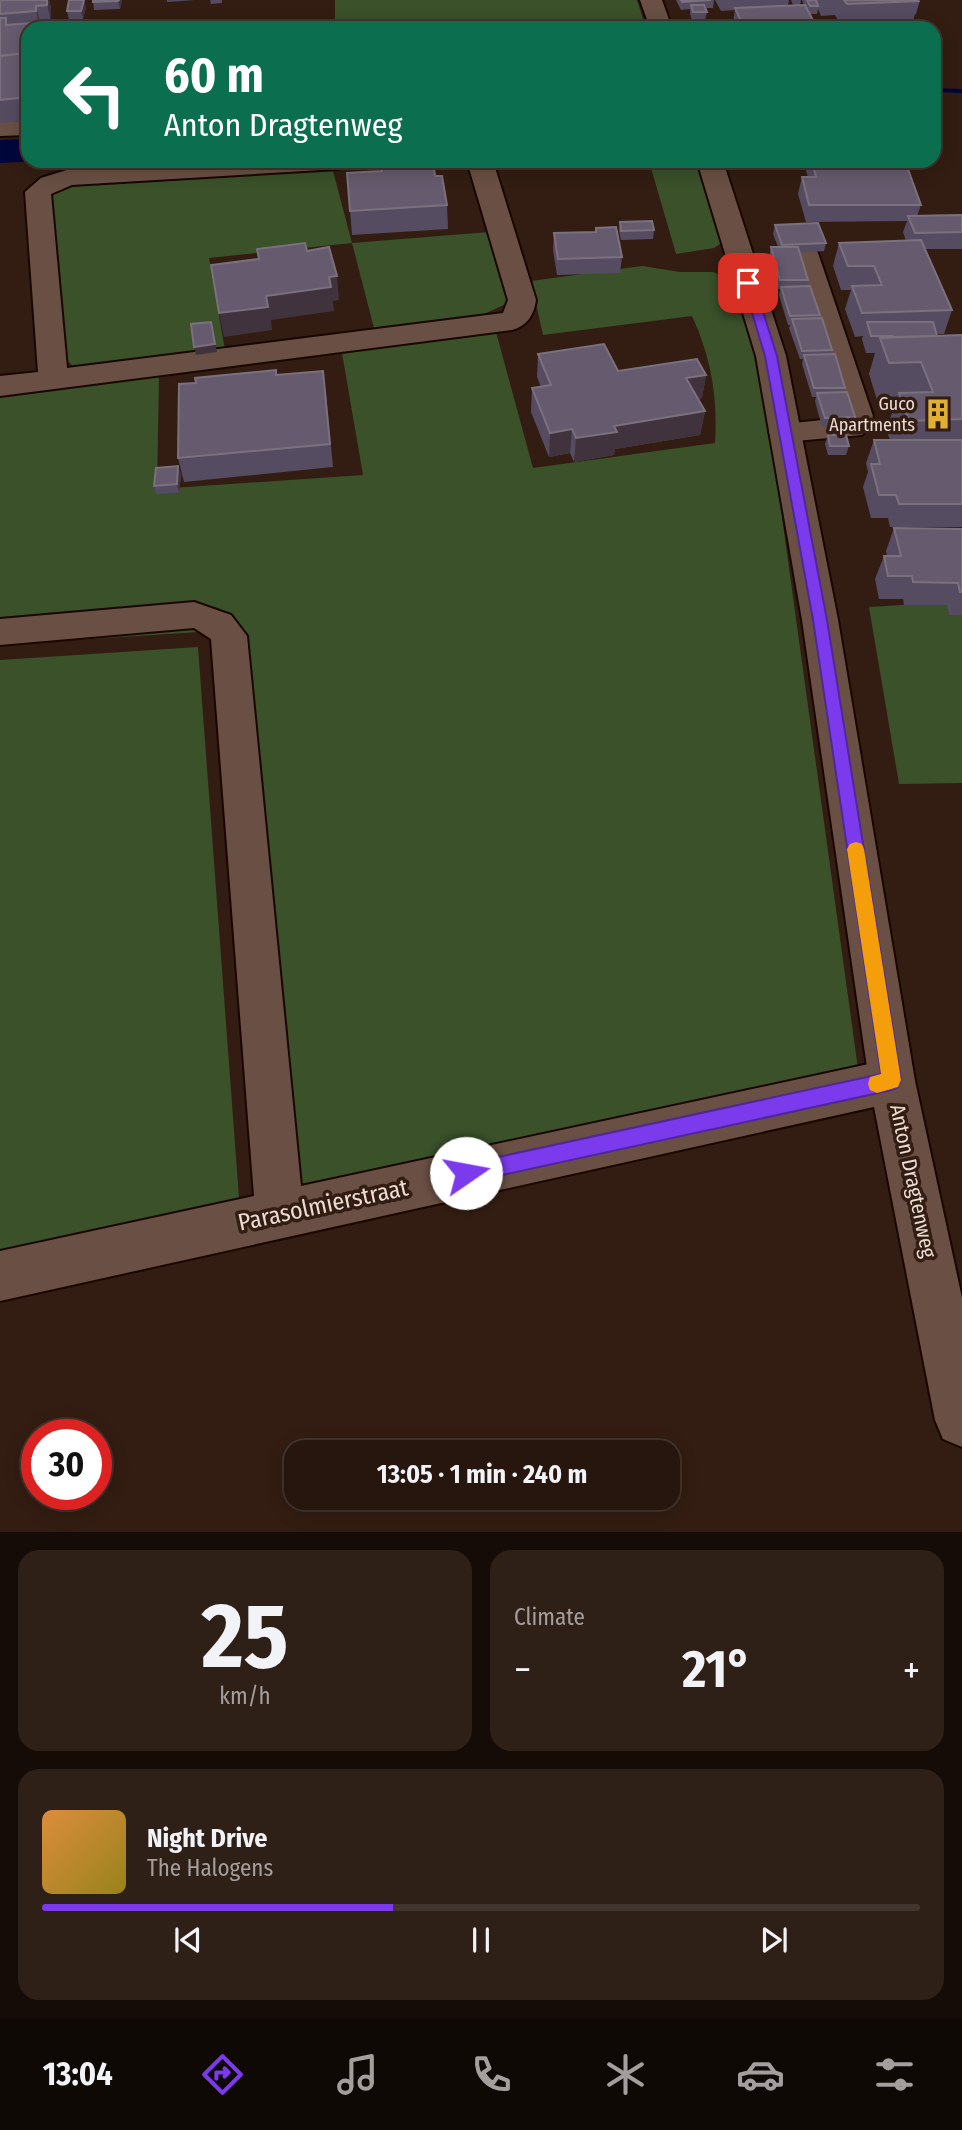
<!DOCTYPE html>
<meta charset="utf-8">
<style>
body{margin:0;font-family:"Fira Sans Condensed",sans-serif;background:#2e1f17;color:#f1f3f6;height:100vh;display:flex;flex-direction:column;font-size:26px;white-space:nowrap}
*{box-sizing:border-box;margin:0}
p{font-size:23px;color:#a49f9e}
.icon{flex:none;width:38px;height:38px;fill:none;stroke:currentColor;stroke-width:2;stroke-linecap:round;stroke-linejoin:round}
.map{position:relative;height:1532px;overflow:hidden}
.side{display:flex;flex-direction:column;gap:18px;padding:18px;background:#150c08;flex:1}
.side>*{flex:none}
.top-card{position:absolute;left:21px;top:21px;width:920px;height:147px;border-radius:21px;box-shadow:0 4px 18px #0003,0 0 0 2px #42352e;background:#0b6e4f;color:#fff;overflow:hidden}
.speed{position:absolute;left:21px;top:1419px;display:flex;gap:14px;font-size:35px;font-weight:700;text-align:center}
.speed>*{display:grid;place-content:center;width:91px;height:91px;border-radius:50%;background:#26160e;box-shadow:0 4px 18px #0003,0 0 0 2px #42352e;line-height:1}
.speed .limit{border:10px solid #d22;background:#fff;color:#111}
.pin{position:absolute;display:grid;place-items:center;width:60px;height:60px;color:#fff;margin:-30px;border-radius:14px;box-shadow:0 4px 10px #0006}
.me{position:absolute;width:77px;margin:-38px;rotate:78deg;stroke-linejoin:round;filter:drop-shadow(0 0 5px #0008)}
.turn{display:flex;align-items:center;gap:24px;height:147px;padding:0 28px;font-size:32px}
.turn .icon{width:91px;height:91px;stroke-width:2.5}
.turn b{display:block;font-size:49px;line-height:60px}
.big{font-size:52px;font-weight:700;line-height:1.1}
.side .card{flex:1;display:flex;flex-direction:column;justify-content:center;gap:10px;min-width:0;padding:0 24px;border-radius:21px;background:#2e1f17}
.side .dial{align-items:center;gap:0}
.dial b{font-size:91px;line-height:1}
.song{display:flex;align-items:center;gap:21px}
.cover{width:84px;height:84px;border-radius:10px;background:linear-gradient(135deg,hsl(30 70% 55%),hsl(50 70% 35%))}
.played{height:7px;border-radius:4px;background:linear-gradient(90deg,#7c3aed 40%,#42352e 40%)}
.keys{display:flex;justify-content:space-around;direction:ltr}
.heat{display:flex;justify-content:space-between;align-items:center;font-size:38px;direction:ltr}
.side .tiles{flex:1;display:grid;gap:18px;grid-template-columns:1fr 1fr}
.card:last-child{grid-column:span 2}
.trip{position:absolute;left:284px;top:1440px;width:396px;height:70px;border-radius:21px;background:#26160e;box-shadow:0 4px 18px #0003,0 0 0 2px #42352e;font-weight:700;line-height:70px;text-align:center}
.dock{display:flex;height:112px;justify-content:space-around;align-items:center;background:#0f0906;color:#a49f9e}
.dock .icon{width:49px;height:49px}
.dock .selected{color:#7c3aed}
.dock b{font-size:32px;color:#f1f3f6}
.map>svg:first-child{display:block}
.green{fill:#3a512a}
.water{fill:#00073a}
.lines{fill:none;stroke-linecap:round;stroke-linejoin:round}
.stream{fill:#00073a;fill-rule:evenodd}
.street-casing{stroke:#1a0601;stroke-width:4}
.secondary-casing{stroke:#1a0601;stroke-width:4}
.street{fill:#6a5044;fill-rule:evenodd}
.secondary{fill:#6a5044;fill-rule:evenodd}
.wall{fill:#554c62}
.shaded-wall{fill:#41333d}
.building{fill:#665b6e;stroke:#7b707e;stroke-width:2}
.route{fill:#7c3aed;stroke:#51269a;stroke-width:2}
.slow{fill:#f59e0b}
.labels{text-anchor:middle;stroke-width:7;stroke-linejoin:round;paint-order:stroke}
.far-poi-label{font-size:18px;fill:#ecdcd5;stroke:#331d12;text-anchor:end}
.street-label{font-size:21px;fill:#ecdcd5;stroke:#331d12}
.near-street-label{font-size:24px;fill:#ecdcd5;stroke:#331d12}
</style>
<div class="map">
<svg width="962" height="1532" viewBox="0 0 962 1532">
<rect width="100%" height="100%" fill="#331d12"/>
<g class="green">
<path d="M335,0H637L646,28H335Z"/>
<path d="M649,161H702L723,242L714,248L676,254Z"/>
<path d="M332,167L352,243L489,232L508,291V303L471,320L375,332L352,243L209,258L225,350L96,367L73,366L60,355L51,197L65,186L87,181Z"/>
<path d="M642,266L680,272H713L735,282L758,343L859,1076L260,1207L214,631L0,645V396L159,376L157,489L363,475L342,353L496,332L533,468L715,443C718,398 711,357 692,316L543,335L531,281Z"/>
<path d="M951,602L962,610V783L899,784L869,607Z"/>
<path d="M198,647L240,1211L0,1263V660Z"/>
</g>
<path class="water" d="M28,139V161H42L0,163V140Z"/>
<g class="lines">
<path class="stream" d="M934,88L962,89V93L934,92Z"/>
<g class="street-casing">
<g id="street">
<path d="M28,121V135L0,136V122Z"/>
<path d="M211,161H351L347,166L338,169L72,185L51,194L67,368L503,313L508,300L467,161H493L536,300C534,315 527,326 512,330L0,396V376L38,372L25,192L41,178L70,169Z"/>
<path d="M804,245L814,247L818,253L873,416L871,424L862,435L785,442L774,439L769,432L774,425L842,418L843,416L790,253L794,247Z"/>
<path d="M194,602L231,615L247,636L301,1186L892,1059L908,1065L915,1081L908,1097L892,1103L0,1301V1251L254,1196L211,639L194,628L0,645V619Z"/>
</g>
</g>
<g class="secondary-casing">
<g id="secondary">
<path d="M640,0H662L672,28H650Z"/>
<path d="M697,161H723L786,356L838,620L915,1081L962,1298V1447L943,1439L935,1420L869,1081L802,620L756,356Z"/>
</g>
</g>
<use href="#street" class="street"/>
<use href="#secondary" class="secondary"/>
</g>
<g class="wall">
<path d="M0,0H49L51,8V21L40,22V27L28,28V121L0,123Z"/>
<path d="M122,0L120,9L94,10L93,2Z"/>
<path d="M167,0H195L167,2Z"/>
<path d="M210,0H222V3L211,4Z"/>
<path d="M676,0H714L713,8H705L707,12L705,20L692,21L690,13V9L681,10Z"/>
<path d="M715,0H789L788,5H793L791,0H801L800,5H804L802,0H920L916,14H915L912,24L842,27L835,15L821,16L818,9L817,14H810L817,28H732L735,10L721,11Z"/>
<path d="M86,7L83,19L69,20L67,11Z"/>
<path d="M629,161H650L629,163Z"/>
<path d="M808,161H905L921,205L917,216L962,215V249H925L952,310L944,334H937V336L962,335V527H890L888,518H871L863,487L868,472L866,463L874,440H890L886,430L897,399L877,400L869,374L875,353H866L862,339L863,336L855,337L845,309L851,290H841L833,266L839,243L906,241L903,232L907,221L806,222L798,194L802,177H808L806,171Z"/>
<path d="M347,173L435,176L447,205L448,229L352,235Z"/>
<path d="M620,222L654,230L653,239L621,240L619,231Z"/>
<path d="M775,225L826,243L824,251L800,253L808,280L807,286L820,315L819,318L832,350L830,355L845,388L844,392L855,417L852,426L822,427L815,401L816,397H812L802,364L803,359H800L789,328L790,325H788L779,295L780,289H778L769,256L771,247H778L773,234Z"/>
<path d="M596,228L622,257L620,273L557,275L553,250L554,233L595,232Z"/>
<path d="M538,354L618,371L706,375L702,398L698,399L705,411L700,435L615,449L614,455L574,462L570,453L549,457L531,412L532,388L541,387L537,377Z"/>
<path d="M276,375L326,395L333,467L184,482L178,458Z"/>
<path d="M828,435L849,446L846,455H828L825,444Z"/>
<path d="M178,466L181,475L179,493L156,494L154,486Z"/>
<path d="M894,528L962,529V615H949L947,605H904L903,599H879L875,579L884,556H887L886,551Z"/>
</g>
<g class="shaded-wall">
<path d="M47,0H49L51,8V21L47,5Z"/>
<path d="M84,0L86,7L83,19L81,11Z"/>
<path d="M119,0H122L120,9L118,1Z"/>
<path d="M36,6L40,22V27L36,11Z"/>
<path d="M337,276L339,300L333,301L334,311L271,320L272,330L224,337L219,313L266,296L329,277Z"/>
<path d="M211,322L217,352L196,355L194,347Z"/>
<path d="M706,375L702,398L682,401L686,378Z"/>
<path d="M705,411L700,435L615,449L614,455L574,462L576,438L614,426Z"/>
<path d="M572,429L570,453L549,457L550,433Z"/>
<path d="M178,466L181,475L179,493L177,484Z"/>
</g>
<g class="building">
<path d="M0,0H47V5L36,6V11L0,14Z"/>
<path d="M69,0H84L81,11H67Z"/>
<path d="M93,0H119L118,1L93,2Z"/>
<path d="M681,0H711L682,2Z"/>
<path d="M807,0H816L818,6H810Z"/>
<path d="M844,0H917L918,1L847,4Z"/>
<path d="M691,5H704L707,12H693Z"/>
<path d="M805,5L817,28H744L735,8Z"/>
<path d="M0,18H6V25L32,23V28H28V53L0,56Z"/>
<path d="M28,53V97L0,100V56Z"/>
<path d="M417,161H433L435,176H442L447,205L350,211L347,173L382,171L381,163Z"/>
<path d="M812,161H905L921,205H809L802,177H816Z"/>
<path d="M962,215V232L915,233L908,216Z"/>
<path d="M652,221L654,230L621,231L620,222Z"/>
<path d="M818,223L826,243L782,245L775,225Z"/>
<path d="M616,227L622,257L558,259L554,233L596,232V228Z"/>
<path d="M921,240L952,310L862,313L852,286L882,285L874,266H848L839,243Z"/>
<path d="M305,243L307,251L329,247L337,276L329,277L331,287L266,296L268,307L219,313L211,265L259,259L257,249Z"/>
<path d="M771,247H798L808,280H780Z"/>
<path d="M810,286L820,315L790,316L781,287Z"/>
<path d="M822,318L832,350L802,351L792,319Z"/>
<path d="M211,322L215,344L194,347L191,324Z"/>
<path d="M867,322H933L937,336L893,337L892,336H871Z"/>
<path d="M962,335V419L909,421L899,393L933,392L921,362L889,363L880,338Z"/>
<path d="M604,344L618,371L697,359L706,375L686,378L705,411L614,426L617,432L576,438L572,429L550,433L532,388L551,385L538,354Z"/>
<path d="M835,354L845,388H814L804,355Z"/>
<path d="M276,370V375L323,371L330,444L178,458L179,384L196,383L195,378Z"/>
<path d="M847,392L855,417L825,418L817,393Z"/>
<path d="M828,435H846L849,446H830Z"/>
<path d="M874,440H962V504H899L896,495H879L871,464H880Z"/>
<path d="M178,466L177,484L154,486L156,468Z"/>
<path d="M894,528L962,529V592H960L958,583L913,582L912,576H888L884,556H901Z"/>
</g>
<path class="route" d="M748,280L754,283L777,356L827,620L901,1080L898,1087L892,1090L466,1183L459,1180L456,1173L459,1166L466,1164L881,1074L813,620L765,356L743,283Z"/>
<path class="slow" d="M856,842L862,844L864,849L901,1080L898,1087L877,1093L870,1090L868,1084L870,1077L881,1074L847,849L850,844Z"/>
<defs>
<g id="building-bare" transform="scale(2.415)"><path d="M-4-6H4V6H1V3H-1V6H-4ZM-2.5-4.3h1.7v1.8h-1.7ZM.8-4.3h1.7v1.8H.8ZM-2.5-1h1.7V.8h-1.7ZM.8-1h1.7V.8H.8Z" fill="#e0b034" stroke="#331d12" stroke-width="2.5" paint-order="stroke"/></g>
</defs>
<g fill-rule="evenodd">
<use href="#building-bare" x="938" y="414"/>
</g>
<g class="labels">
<g class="far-poi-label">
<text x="915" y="410">Guco<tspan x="915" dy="21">Apartments</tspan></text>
</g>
<g class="street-label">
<text transform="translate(913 1181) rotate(78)" y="7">Anton Dragtenweg</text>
</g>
<g class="near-street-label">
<text transform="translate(323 1205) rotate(-12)" y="8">Parasolmierstraat</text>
</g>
</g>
</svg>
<div class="speed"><div class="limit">30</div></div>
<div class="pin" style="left:748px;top:283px;background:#d93025"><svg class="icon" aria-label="arrive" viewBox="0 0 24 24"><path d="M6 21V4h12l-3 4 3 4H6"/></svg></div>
<svg class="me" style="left:466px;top:1173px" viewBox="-20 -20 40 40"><circle r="19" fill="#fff"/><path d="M0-13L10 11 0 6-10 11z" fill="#7c3aed"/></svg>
<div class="trip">13:05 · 1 min · 240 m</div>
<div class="top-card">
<div class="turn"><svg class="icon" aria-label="left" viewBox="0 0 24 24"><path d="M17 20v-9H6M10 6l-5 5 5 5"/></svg><div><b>60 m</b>Anton Dragtenweg</div></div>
</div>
</div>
<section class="side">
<div class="tiles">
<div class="card dial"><b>25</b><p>km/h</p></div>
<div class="card"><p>Climate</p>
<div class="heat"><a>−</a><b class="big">21°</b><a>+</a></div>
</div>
<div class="card">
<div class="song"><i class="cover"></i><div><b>Night Drive</b><p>The Halogens</p></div></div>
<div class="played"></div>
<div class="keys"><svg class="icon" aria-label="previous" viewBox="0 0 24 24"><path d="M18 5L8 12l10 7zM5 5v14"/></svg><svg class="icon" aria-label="pause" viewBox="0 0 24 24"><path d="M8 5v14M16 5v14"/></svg><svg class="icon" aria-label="next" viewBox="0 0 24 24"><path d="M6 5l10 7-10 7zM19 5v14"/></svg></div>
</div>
</div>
</section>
<nav class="dock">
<b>13:04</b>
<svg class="icon selected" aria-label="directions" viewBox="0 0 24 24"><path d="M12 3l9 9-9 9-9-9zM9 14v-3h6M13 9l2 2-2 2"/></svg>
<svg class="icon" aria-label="music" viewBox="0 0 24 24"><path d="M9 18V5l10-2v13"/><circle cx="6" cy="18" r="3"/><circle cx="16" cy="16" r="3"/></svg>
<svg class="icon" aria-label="phone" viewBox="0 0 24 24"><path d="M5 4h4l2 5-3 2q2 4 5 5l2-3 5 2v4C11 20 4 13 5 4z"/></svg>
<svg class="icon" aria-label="climate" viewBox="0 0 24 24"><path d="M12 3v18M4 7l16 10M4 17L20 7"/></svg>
<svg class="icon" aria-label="car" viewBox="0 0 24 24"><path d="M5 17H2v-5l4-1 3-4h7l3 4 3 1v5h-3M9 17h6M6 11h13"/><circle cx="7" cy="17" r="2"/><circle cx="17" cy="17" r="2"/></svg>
<svg class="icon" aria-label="filters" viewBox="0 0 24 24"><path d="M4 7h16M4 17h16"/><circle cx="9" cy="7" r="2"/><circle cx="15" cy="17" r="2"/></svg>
</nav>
